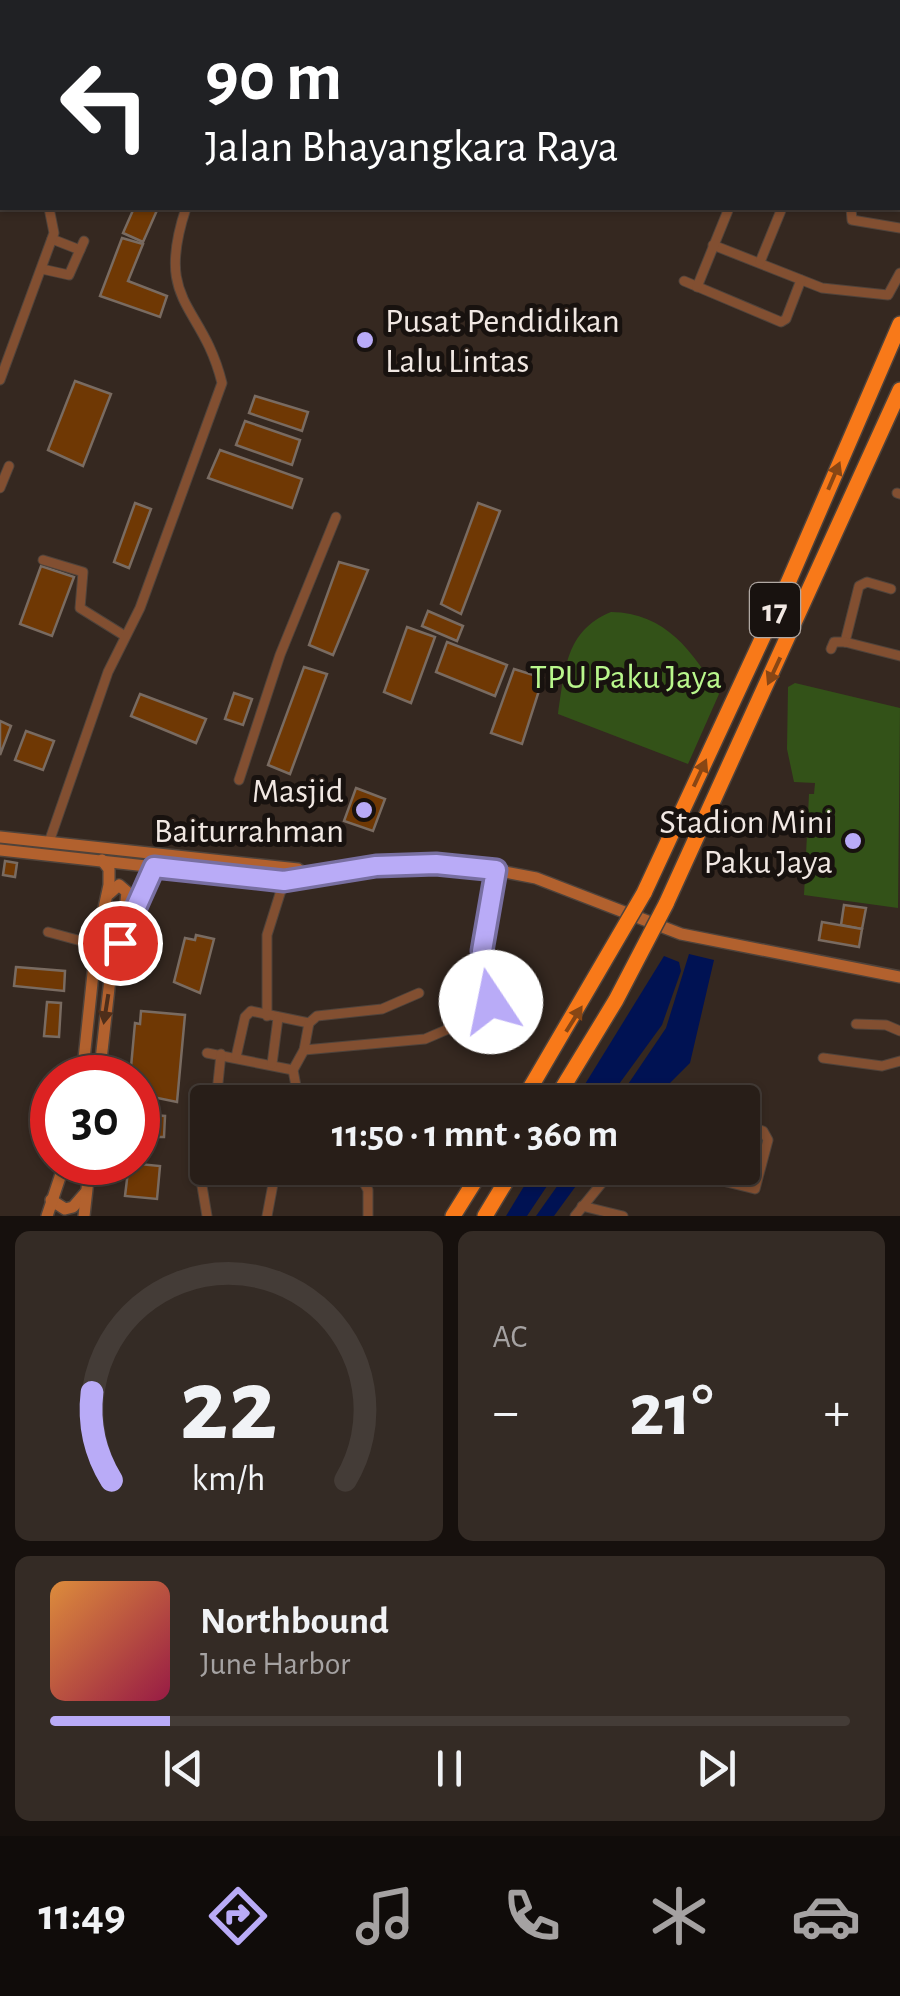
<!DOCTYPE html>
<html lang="id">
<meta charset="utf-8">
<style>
body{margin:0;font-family:"Alegreya Sans",sans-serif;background:#342b25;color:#f1f3f6;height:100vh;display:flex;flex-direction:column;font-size:38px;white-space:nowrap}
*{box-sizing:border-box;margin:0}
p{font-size:32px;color:#a5a2a2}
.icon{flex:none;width:55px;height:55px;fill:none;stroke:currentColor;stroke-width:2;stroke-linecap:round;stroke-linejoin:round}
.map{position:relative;height:1216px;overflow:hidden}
.panel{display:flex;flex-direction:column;gap:15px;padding:15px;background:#16100d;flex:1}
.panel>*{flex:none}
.hud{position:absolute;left:0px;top:0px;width:900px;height:210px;box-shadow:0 2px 8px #0004,0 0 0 2px #443c37;background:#202124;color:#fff;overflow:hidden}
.speed{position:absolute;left:30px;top:1055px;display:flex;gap:20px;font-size:50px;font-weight:700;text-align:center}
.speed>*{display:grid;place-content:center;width:130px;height:130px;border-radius:50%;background:#281e18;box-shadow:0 2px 8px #0004,0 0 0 2px #443c37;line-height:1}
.speed .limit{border:15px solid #d22;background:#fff;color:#111}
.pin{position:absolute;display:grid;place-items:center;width:85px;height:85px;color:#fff;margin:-42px;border:5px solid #fff;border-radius:50%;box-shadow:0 2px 10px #0007}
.me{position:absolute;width:110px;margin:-55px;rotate:349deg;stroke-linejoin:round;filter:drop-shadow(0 0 8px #0008)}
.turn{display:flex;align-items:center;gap:35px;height:210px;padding:0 40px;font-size:45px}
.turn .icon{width:130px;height:130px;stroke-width:2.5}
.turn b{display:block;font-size:70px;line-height:85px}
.big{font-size:75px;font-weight:700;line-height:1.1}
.panel .widget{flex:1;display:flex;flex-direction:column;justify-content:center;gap:15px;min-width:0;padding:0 35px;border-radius:15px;background:#342b25}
.panel .dial{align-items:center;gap:0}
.dial svg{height:260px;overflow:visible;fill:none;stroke:#443c37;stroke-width:7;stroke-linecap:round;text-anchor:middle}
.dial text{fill:#f1f3f6;stroke:none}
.song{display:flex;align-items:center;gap:30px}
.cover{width:120px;height:120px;border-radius:15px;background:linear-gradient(135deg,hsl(30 70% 55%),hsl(340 70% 35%))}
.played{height:10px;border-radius:5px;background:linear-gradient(90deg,#b9abf7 15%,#443c37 15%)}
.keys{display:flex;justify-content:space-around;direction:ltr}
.heat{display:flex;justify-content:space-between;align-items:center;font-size:55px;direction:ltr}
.panel .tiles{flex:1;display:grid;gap:15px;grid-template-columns:1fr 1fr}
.widget:last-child{grid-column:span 2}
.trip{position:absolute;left:190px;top:1085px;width:570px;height:100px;border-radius:10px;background:#281e18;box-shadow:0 2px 8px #0004,0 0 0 2px #443c37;font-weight:700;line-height:100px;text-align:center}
.menu{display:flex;height:160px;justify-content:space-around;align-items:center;background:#100c0a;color:#a5a2a2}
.menu .icon{width:70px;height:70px}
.menu .on{color:#b9abf7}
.menu b{font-size:45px;color:#f1f3f6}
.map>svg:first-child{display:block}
.green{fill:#335218}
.water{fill:#001253}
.building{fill:#6f3804;stroke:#796b61;stroke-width:2.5}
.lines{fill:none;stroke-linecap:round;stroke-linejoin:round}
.street-casing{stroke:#4f433b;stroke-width:11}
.secondary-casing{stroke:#4f433b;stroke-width:14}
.highway-casing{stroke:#4f433b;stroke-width:18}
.street{stroke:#824f31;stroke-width:9}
.secondary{stroke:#b2612e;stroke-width:11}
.highway{stroke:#f87919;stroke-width:15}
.highway-bridge-casing{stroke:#4f433b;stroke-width:18;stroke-linecap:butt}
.highway-bridge{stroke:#f87919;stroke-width:15}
.oneway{fill:#884614}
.oneway2{fill:#4e2e1a}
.route-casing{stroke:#786fa1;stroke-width:25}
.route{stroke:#b9abf7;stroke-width:18}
.poi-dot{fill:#b9abf7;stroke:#18120f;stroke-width:4}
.labels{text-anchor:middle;stroke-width:10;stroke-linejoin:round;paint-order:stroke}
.shield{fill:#18120f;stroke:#b0a8a3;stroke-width:2.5}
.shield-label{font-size:32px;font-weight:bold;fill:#f1e8e3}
.poi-label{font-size:35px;fill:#f1e8e3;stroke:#18120f;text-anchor:end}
.park-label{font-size:35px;fill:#b9f78c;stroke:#18120f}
</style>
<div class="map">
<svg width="900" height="1216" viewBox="0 0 900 1216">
<rect width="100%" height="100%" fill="#352820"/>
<g class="green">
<path d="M611,612C666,613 692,651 719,694L688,764L558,714C565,670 565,631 611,612Z"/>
<path d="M795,683L900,708L898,908L804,895L809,794H814L815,783L794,782L787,749L788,687Z"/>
</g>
<g class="water">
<path d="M689,954L714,960L690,1063L651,1102H616L666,1028Z"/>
<path d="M664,956L679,962L681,971L662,1025L606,1102H574Z"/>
<path d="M535,1168H559L527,1216H506Z"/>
<path d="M570,1168H589L554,1216H536Z"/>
</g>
<g class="building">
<path d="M134,208H158L143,242L123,233Z"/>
<path d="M122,238L143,244L128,281L167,296L160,317L100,296Z"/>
<path d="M75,381L111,394L83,466L48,450Z"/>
<path d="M255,396L308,412L302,431L249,413Z"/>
<path d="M245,421L300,440L292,465L236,445Z"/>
<path d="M220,450L302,479L292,508L208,478Z"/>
<path d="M135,503L151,509L129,568L114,562Z"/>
<path d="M478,503L500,511L461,614L441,604Z"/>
<path d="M339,562L368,570L333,655L309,645Z"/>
<path d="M41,566L74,577L52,636L20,624Z"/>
<path d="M428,611L463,626L457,641L422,626Z"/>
<path d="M407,627L435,637L411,703L384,692Z"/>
<path d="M447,642L507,665L495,696L436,672Z"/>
<path d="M304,667L327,674L290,774L268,765Z"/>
<path d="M514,669L543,678L522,744L491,733Z"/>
<path d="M234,693L252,699L243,725L225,719Z"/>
<path d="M140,694L206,719L196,743L131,716Z"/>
<path d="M0,721L11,726L0,755Z"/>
<path d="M26,731L54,741L43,770L15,760Z"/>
<path d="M356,788L385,799L373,831L344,821Z"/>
<path d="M5,861L17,863L15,877L3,875Z"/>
<path d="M844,905L866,908L862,929L841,925Z"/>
<path d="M822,922L862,929L859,947L819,940Z"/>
<path d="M196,935L214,939L200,993L174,982L185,938L195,940Z"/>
<path d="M16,967L65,971L64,991L14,986Z"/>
<path d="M47,1002L61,1003L59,1037L44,1036Z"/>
<path d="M141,1011L185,1015L177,1102L138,1094V1078H130L135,1023L140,1024Z"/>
<path d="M138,1114L165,1116L164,1137H157L156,1141L138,1136Z"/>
<path d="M129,1163L160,1166L157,1199L125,1196Z"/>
</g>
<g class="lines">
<g class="street-casing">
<g id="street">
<path d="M25,0L26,2"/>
<path d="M68,0L75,2"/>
<path d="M764,0L771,2"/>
<path d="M278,2L281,0"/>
<path d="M787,2L788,0"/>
<path d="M818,2L819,0"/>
<path d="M867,2L868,0"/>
<path d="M898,57L900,51"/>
<path d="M0,95L2,100"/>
<path d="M898,149H900"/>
<path d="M851,208L852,220L900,228"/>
<path d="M52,239L80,250"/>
<path d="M713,245L822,288L888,295L900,273"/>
<path d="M760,262L782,208"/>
<path d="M42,269L69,275L84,241"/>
<path d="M684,281L781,322L786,319L801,280"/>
<path d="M697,287L729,208"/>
<path d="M0,380L54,233L49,208"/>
<path d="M0,488L9,466"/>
<path d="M897,493L900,494"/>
<path d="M43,560L83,572L80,608L125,636"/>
<path d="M845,642L859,586L867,582L891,589"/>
<path d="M845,642L900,656"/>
<path d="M831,649L834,642H845"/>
<path d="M239,780L280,655L336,517"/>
<path d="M49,842L108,672L140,608L222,383C202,302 154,305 186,208"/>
<path d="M48,932L96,945"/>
<path d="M267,1016V935L284,881"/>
<path d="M856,1024L886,1025L900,1031"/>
<path d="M304,1050L425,1039L490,1011L482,951L495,870"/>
<path d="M207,1053L293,1070"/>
<path d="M236,1057L245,1017L251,1011L309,1023L317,1016L382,1009L419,993"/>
<path d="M823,1058L882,1066L900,1061"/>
<path d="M272,1064L278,1018"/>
<path d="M216,1102L221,1054"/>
<path d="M299,1102L293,1070L304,1050L309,1023"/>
<path d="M356,1168L368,1190V1216"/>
<path d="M670,1168L755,1189L768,1140L763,1131L742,1125"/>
<path d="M582,1206L623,1216"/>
<path d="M207,1216L202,1186L208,1146"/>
<path d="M267,1216L276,1168"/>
<path d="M575,1216L614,1168"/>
</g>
</g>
<g class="secondary-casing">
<g id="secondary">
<path d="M0,837L298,869L311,879"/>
<path d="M0,850L284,881L376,866L435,864L495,870L536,878L681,934L900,977"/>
<path d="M109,894L119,885L127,892L123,929"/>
<path d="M82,1078L96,945L109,885V869L102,860"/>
<path d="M99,1078L110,979L121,943L154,867"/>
<path d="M51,1200L65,1209L73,1207L86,1192"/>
<path d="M47,1216L65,1162"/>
<path d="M84,1216L90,1162"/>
</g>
</g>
<g class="highway-casing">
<g id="highway">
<path d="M644,893L788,583L900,324"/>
<path d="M666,904L900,390"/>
<path d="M453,1216L483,1168"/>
<path d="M485,1216L514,1168"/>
</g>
</g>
<use href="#street" class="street"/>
<use href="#secondary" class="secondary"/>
<use href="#highway" class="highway"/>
<g class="highway-bridge-casing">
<g id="highway-bridge">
<path d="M522,1102L644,893"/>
<path d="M554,1102L616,1000L666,904"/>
</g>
</g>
<use href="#highway-bridge" class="highway-bridge"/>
</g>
<defs><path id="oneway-solid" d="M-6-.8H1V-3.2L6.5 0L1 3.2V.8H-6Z" transform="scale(2.5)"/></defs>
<g class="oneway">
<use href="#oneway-solid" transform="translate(834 476) rotate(-67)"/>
<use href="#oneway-solid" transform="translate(774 671) rotate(115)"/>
<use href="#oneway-solid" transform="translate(700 773) rotate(-65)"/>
<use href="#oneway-solid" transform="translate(574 1019) rotate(-58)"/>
</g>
<use class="oneway2" href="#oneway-solid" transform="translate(106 1009) rotate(99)"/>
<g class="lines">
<g class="route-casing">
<path id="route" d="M120,943L154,867L284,881L376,866L436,864L496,870L482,951L491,1002"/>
</g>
<use href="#route" class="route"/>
</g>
<g class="poi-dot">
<circle cx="365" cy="340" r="10"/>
<circle cx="364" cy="810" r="10"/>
<circle cx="853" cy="841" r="10"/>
</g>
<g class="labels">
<rect class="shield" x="750" y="583" width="50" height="54" rx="8"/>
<g class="shield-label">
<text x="775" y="621">17</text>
</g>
<g class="poi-label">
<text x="385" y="332" text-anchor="start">Pusat Pendidikan<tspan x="385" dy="40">Lalu Lintas</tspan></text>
<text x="344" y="802">Masjid<tspan x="344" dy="40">Baiturrahman</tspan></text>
<text x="833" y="833">Stadion Mini<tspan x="833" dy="40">Paku Jaya</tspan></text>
</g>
<g class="park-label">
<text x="626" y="688">TPU Paku Jaya</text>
</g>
</g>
</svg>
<div class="speed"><div class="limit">30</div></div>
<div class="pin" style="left:120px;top:943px;background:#d93025"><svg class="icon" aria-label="arrive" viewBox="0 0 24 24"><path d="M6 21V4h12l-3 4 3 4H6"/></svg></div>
<svg class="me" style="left:491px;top:1002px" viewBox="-20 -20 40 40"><circle r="19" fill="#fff"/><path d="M0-13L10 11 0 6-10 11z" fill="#b9abf7"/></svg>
<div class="trip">11:50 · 1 mnt · 360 m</div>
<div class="hud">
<div class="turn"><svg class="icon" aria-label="left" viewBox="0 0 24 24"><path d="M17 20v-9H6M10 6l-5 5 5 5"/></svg><div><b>90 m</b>Jalan Bhayangkara Raya</div></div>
</div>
</div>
<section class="panel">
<div class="tiles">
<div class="widget dial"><svg viewBox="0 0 100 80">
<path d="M14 69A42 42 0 1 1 86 69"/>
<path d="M14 69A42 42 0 0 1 8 42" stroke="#b9abf7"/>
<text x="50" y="56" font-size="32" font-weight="700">22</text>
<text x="50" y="72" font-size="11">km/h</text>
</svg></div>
<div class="widget"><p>AC</p>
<div class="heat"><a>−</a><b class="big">21°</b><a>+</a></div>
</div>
<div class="widget">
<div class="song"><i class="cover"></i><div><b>Northbound</b><p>June Harbor</p></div></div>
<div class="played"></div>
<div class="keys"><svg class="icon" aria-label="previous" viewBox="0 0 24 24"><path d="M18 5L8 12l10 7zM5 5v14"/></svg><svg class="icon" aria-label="pause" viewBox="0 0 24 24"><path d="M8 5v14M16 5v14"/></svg><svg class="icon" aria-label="next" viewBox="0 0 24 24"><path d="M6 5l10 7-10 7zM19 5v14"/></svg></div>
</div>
</div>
</section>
<nav class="menu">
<b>11:49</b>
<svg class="icon on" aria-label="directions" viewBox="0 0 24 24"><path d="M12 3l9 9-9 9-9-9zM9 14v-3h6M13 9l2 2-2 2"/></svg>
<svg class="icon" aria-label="music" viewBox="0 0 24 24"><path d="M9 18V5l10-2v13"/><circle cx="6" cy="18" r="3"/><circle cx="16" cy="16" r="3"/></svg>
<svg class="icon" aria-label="phone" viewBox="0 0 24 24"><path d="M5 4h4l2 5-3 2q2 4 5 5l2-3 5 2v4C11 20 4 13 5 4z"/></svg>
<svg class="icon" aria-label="climate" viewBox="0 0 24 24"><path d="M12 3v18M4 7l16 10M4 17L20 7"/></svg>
<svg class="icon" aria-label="car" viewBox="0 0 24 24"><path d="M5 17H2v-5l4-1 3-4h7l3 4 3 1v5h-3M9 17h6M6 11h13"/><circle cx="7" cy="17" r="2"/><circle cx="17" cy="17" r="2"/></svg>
</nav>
